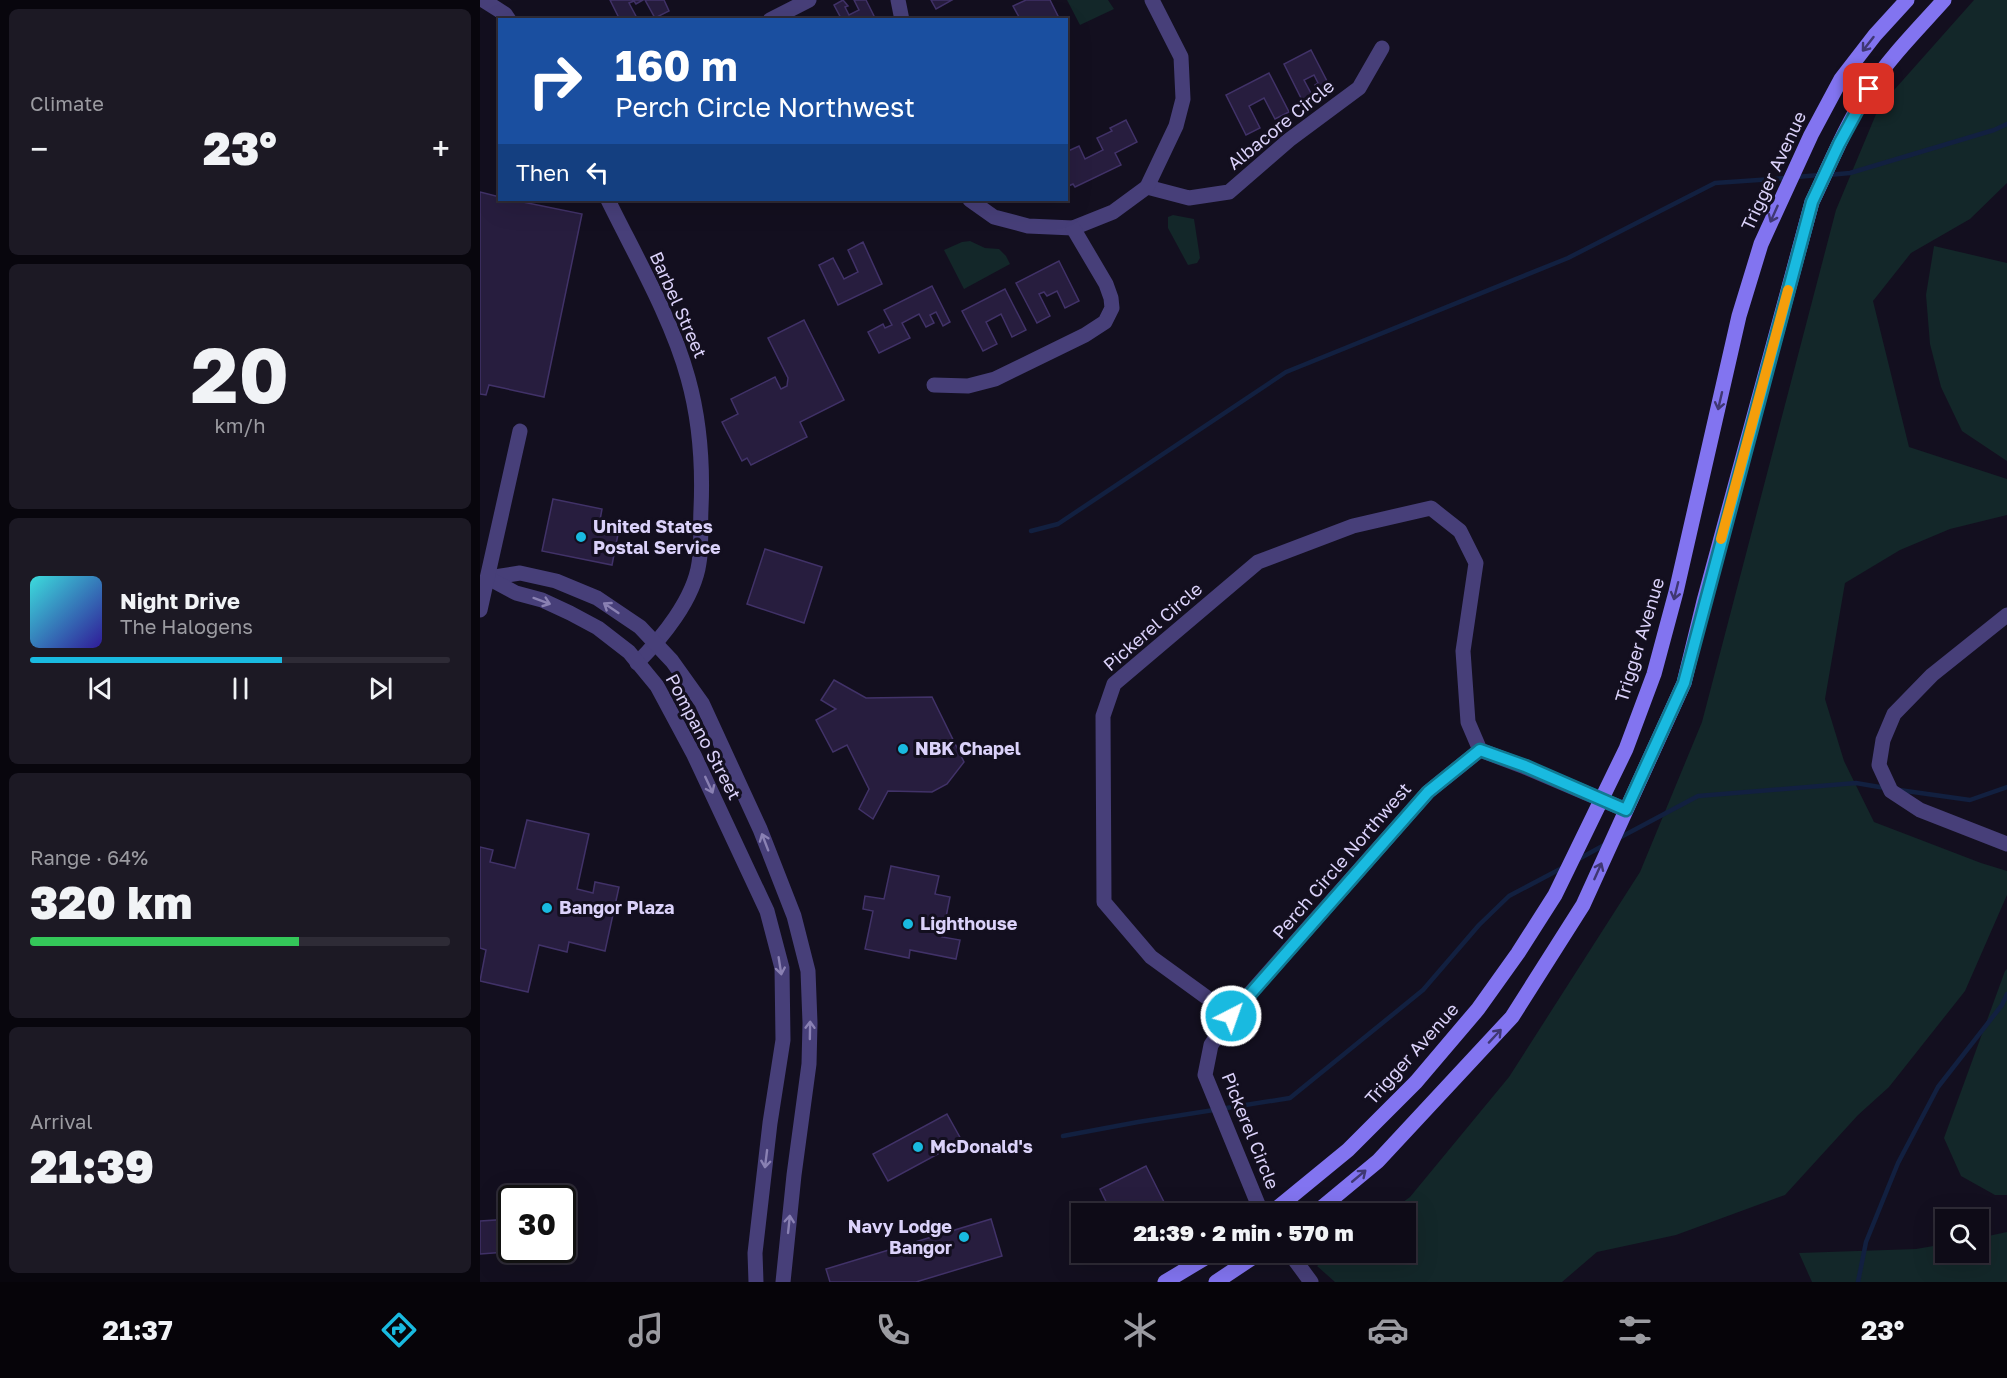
<!DOCTYPE html>
<meta charset="utf-8">
<style>
body{margin:0;font-family:"Golos Text",sans-serif;background:#1c1924;color:#f1f3f6;height:100vh;display:flex;flex-direction:column;font-size:22px;white-space:nowrap}
*{box-sizing:border-box;margin:0}
p{font-size:20px;color:#9b9ba1}
.icon{flex:none;width:33px;height:33px;fill:none;stroke:currentColor;stroke-width:2;stroke-linecap:round;stroke-linejoin:round}
.map{position:relative;flex:1;overflow:hidden}
.details{display:flex;flex-direction:column;gap:9px;padding:9px;background:#08060d;width:480px}
.details>*{flex:none}
.hud{position:absolute;left:18px;top:18px;width:570px;height:183px;border-radius:0px;box-shadow:0 6px 24px #0002,0 0 0 2px #2e2b36;background:#1a4fa0;color:#fff;overflow:hidden}
.fabs{position:absolute;left:1455px;top:1209px;display:grid;gap:12px}
.fabs a{display:grid;place-items:center;width:54px;height:54px;border-radius:0px;background:#0e0b17;box-shadow:0 6px 24px #0002,0 0 0 2px #2e2b36;font-size:30px}
.speed{position:absolute;left:18px;top:1185px;display:flex;gap:12px;font-size:30px;font-weight:700;text-align:center}
.speed>*{display:grid;place-content:center;width:78px;height:78px;border-radius:50%;background:#0e0b17;box-shadow:0 6px 24px #0002,0 0 0 2px #2e2b36;line-height:1}
.speed .limit{border:3px solid #111;border-radius:9px;background:#fff;color:#111}
.pin{position:absolute;display:grid;place-items:center;width:51px;height:51px;color:#fff;margin:-26px;border-radius:12px;box-shadow:0 3px 9px #0006}
.me{position:absolute;width:66px;margin:-33px;rotate:41deg;stroke-linejoin:round;filter:drop-shadow(0 0 4px #0008)}
.turn{display:flex;align-items:center;gap:21px;height:126px;padding:0 18px;font-size:27px}
.turn .icon{width:78px;height:78px;stroke-width:2.5}
.turn b{display:block;font-size:42px;line-height:51px}
.then{display:flex;align-items:center;height:57px;padding:0 18px;background:#0003;gap:12px;font-size:22px}
.big{font-size:45px;font-weight:800;line-height:1.1}
.details .widget{flex:1;display:flex;flex-direction:column;justify-content:center;gap:9px;min-width:0;padding:0 21px;border-radius:9px;background:#1c1924}
.details .dial{align-items:center;gap:0}
.dial b{font-size:78px;line-height:1}
.song{display:flex;align-items:center;gap:18px}
.cover{width:72px;height:72px;border-radius:9px;background:linear-gradient(135deg,hsl(180 70% 55%),hsl(250 70% 35%))}
.played{height:6px;border-radius:3px;background:linear-gradient(90deg,#19bae0 60%,#2e2b36 60%)}
.keys{display:flex;justify-content:space-around;direction:ltr}
.heat{display:flex;justify-content:space-between;align-items:center;font-size:33px;direction:ltr}
.charge{height:9px;border-radius:4px;background:linear-gradient(90deg,#34c759 64%,#2e2b36 0)}
.trip{position:absolute;left:591px;top:1203px;width:345px;height:60px;border-radius:0px;background:#0e0b17;box-shadow:0 6px 24px #0002,0 0 0 2px #2e2b36;font-weight:800;line-height:60px;text-align:center}
.menu{display:flex;height:96px;justify-content:space-around;align-items:center;background:#060409;color:#9b9ba1}
.menu .icon{width:42px;height:42px}
.menu .on{color:#19bae0}
.menu b{font-size:27px;color:#f1f3f6}
main{display:flex;flex:1;min-height:0}
.map>svg:first-child{display:block}
.green{fill:#132729}
.lines{fill:none;stroke-linecap:round;stroke-linejoin:round}
.stream{stroke:#122040;stroke-width:4.5}
.building{fill:#271d3e;stroke:#413268;stroke-width:1.5}
.minor{stroke:#473f79;stroke-width:15}
.secondary{stroke:#8274f0;stroke-width:15}
.oneway{stroke:#3f3773}
.oneway2{stroke:#8a81b3}
.route-casing{stroke:#107992;stroke-width:15}
.route{stroke:#19bae0;stroke-width:10}
.slow{stroke:#f59e0b;stroke-width:10}
.poi-dot{fill:#19bae0;stroke:#130f1f;stroke-width:2}
.labels{text-anchor:middle;stroke-width:6;stroke-linejoin:round;paint-order:stroke}
.street-label{font-size:18px;fill:#dbd2fa;stroke:#130f1f}
.poi-label{font-size:18px;font-weight:bold;fill:#dbd2fa;stroke:#130f1f;text-anchor:start}
</style>
<main>
<section class="details">
<div class="widget"><p>Climate</p>
<div class="heat"><a>−</a><b class="big">23°</b><a>+</a></div>
</div>
<div class="widget dial"><b>20</b><p>km/h</p></div>
<div class="widget">
<div class="song"><i class="cover"></i><div><b>Night Drive</b><p>The Halogens</p></div></div>
<div class="played"></div>
<div class="keys"><svg class="icon" aria-label="previous" viewBox="0 0 24 24"><path d="M18 5L8 12l10 7zM5 5v14"/></svg><svg class="icon" aria-label="pause" viewBox="0 0 24 24"><path d="M8 5v14M16 5v14"/></svg><svg class="icon" aria-label="next" viewBox="0 0 24 24"><path d="M6 5l10 7-10 7zM19 5v14"/></svg></div>
</div>
<div class="widget"><p>Range · 64%</p><b class="big">320 km</b><div class="charge"></div></div>
<div class="widget"><p>Arrival</p><b class="big">21:39</b></div>
</section>
<div class="map">
<svg width="1527" height="1282" viewBox="0 0 1527 1282">
<rect width="100%" height="100%" fill="#130f1f"/>
<g class="green">
<path d="M587,0H628L634,9L600,25Z"/>
<path d="M1494,0H1527V183L1490,219L1431,253L1393,301L1429,447L1527,479V515L1470,529L1420,550L1365,583L1345,699L1364,761L1394,822L1501,863L1527,871V895L1485,991L1409,1087L1378,1115L1305,1195L1196,1235L1117,1252L1082,1282H855L837,1266L855,1253L926,1252V1214L908,1213L930,1197L1029,1077L1160,872L1222,722L1356,210L1399,107Z"/>
<path d="M693,215L714,219L720,258L717,263L708,265L688,228V217Z"/>
<path d="M490,241L505,248L519,249L526,256L530,264L484,289L464,250L482,242Z"/>
<path d="M1454,246L1527,263V461L1482,431L1461,387L1450,344L1446,295Z"/>
<path d="M1527,969V1195H1515L1481,1176L1464,1138L1525,971Z"/>
<path d="M1527,1232V1282H1332L1319,1253L1436,1249L1465,1244L1466,1252H1498L1499,1238Z"/>
</g>
<g class="lines">
<g class="stream">
<path d="M1348,175L1370,173L1514,130L1527,124"/>
<path d="M1316,177L1340,175"/>
<path d="M551,531L578,524L806,372L1088,258L1235,183L1307,178"/>
<path d="M1419,790L1490,800L1527,787"/>
<path d="M1139,838L1218,796L1376,783L1405,788"/>
<path d="M1097,860L1126,844"/>
<path d="M583,1136L658,1122L810,1098L943,990L999,925L1029,896L1084,867"/>
<path d="M1378,1282L1386,1242L1418,1163L1458,1087L1522,1005L1527,994"/>
</g>
</g>
<g class="building">
<path d="M130,0H163L156,4L154,1L149,3L158,20H140Z"/>
<path d="M165,0H184L189,11L175,18Z"/>
<path d="M363,0L368,6L365,7L369,15L379,10L374,0H386L396,20H362L354,5Z"/>
<path d="M451,0H472L456,9Z"/>
<path d="M546,0H570L580,20H535L539,17L533,6Z"/>
<path d="M831,50L850,87L839,92L835,85L838,83L834,75L824,80L833,97L823,102L804,64Z"/>
<path d="M789,73L809,112L795,119L784,98L769,106L780,128L766,135L746,95Z"/>
<path d="M646,120L657,142L635,153L641,165L595,187L593,184L586,187V152L599,146L605,159L623,150L617,138L632,131L630,128Z"/>
<path d="M0,192L20,197V200H33L102,214L64,397L9,385L6,395L0,394Z"/>
<path d="M383,242L402,284L358,305L339,265L353,258L364,279L378,272L368,250Z"/>
<path d="M579,261L599,301L585,308L577,291L567,296L564,292L559,294L570,316L557,323L536,283Z"/>
<path d="M452,286L470,322L463,326L456,312L450,315L454,323L446,327L439,314L422,323L430,338L399,353L388,332L403,324L405,328L412,325L404,310Z"/>
<path d="M525,289L546,330L532,337L521,314L506,322L517,344L503,351L482,311Z"/>
<path d="M324,320L364,400L320,422L327,437L271,465L267,458L262,461L242,422L258,414L251,399L295,377L301,389L307,386L308,378L288,338Z"/>
<path d="M73,499L122,509L120,520L140,524L132,565L62,551Z"/>
<path d="M285,549L342,567L324,623L267,604Z"/>
<path d="M354,680L386,698L452,697L484,762L467,784L452,792L408,791L393,819L379,809L389,789L367,745L353,752L336,720L356,709L341,700Z"/>
<path d="M47,820L109,834L97,889L113,893L115,882L139,887L125,951L89,942L87,952L59,945L48,992L0,981L6,950L0,948V847L13,850L10,862L35,868Z"/>
<path d="M411,866L459,876L455,894L470,897L462,937L480,940L476,959L430,950L429,958L385,949L393,911L383,909L385,896L404,899Z"/>
<path d="M467,1114L482,1141L408,1181L393,1154Z"/>
<path d="M666,1166L690,1214H632L620,1189Z"/>
<path d="M32,1219V1250H51L0,1254V1221Z"/>
<path d="M511,1219L522,1256L436,1282H350L346,1269Z"/>
</g>
<g class="lines">
<g class="minor">
<path d="M3,0L25,14L29,20"/>
<path d="M418,0L422,20"/>
<path d="M290,20L329,0"/>
<path d="M667,187L709,198L749,192L809,140L879,88L902,48"/>
<path d="M128,200C155,255 192,319 208,378C220,421 223,465 221,509C220,527 222,546 219,563C214,599 182,638 157,663"/>
<path d="M490,200L514,217L548,226L593,228L633,212L667,187L696,126L703,99L701,57L672,0"/>
<path d="M454,385L488,386L515,379L605,335L625,322L632,308L631,298L626,284L593,228"/>
<path d="M8,578L40,573L76,581L117,598L160,627L192,661L222,703L280,829L314,916L328,971L330,1023L329,1064L314,1175L303,1282"/>
<path d="M8,578L36,593L62,600L90,613L118,628L149,652L177,686L214,755L287,911L302,968L303,1040L290,1123L275,1253L276,1282"/>
<path d="M0,610L40,431"/>
<path d="M1527,615L1452,675L1414,714L1403,740L1399,765L1411,791L1440,810L1527,844"/>
<path d="M1000,750L1045,767L1146,810"/>
<path d="M751,1015L671,957L624,902L623,716L634,684L778,562L873,526L951,508L980,531L996,563L983,651L988,722L1000,750"/>
<path d="M782,1214L725,1075L731,1045L751,1015L948,792L1000,750"/>
<path d="M809,1252L831,1282"/>
</g>
<g class="secondary">
<path d="M790,1214L868,1150L936,1082L998,1009L1038,953L1075,895L1146,749L1174,674L1196,592L1259,316L1281,244L1331,135L1361,79L1395,35L1427,0"/>
<path d="M834,1214L898,1161L1032,1017L1103,905L1204,683L1224,601L1332,202C1350,164 1366,125 1389,89C1410,57 1438,29 1464,0"/>
<path d="M685,1282L735,1252"/>
<path d="M736,1282L781,1252"/>
</g>
</g>
<defs><path id="oneway-shaft" d="M-6 0H5M1.5-3L5.5 0L1.5 3" fill="none" stroke-width="1.6" stroke-linecap="round" stroke-linejoin="round" transform="scale(1.5)"/></defs>
<g class="oneway">
<use href="#oneway-shaft" transform="translate(1388 44) rotate(128)"/>
<use href="#oneway-shaft" transform="translate(1294 214) rotate(114)"/>
<use href="#oneway-shaft" transform="translate(1240 401) rotate(103)"/>
<use href="#oneway-shaft" transform="translate(1196 591) rotate(104)"/>
<use href="#oneway-shaft" transform="translate(1118 871) rotate(-66)"/>
<use href="#oneway-shaft" transform="translate(1015 1036) rotate(-47)"/>
<use href="#oneway-shaft" transform="translate(879 1176) rotate(-40)"/>
</g>
<g class="oneway2">
<use href="#oneway-shaft" transform="translate(62 601) rotate(20)"/>
<use href="#oneway-shaft" transform="translate(131 608) rotate(-146)"/>
<use href="#oneway-shaft" transform="translate(229 785) rotate(65)"/>
<use href="#oneway-shaft" transform="translate(285 842) rotate(-111)"/>
<use href="#oneway-shaft" transform="translate(300 966) rotate(81)"/>
<use href="#oneway-shaft" transform="translate(330 1030) rotate(-89)"/>
<use href="#oneway-shaft" transform="translate(286 1159) rotate(97)"/>
<use href="#oneway-shaft" transform="translate(309 1224) rotate(-84)"/>
</g>
<g class="lines">
<g class="route-casing">
<path id="route" d="M751,1016L948,792L1000,750L1045,766L1146,810L1204,683L1332,202L1359,144L1389,89"/>
</g>
<use href="#route" class="route"/>
<path class="slow" d="M1241,539L1308,290"/>
</g>
<g class="poi-dot">
<circle cx="101" cy="537" r="6"/>
<circle cx="423" cy="749" r="6"/>
<circle cx="67" cy="908" r="6"/>
<circle cx="428" cy="924" r="6"/>
<circle cx="438" cy="1147" r="6"/>
<circle cx="484" cy="1237" r="6"/>
</g>
<g class="labels">
<g class="street-label">
<text transform="translate(801 125) rotate(-39)" y="6">Albacore Circle</text>
<text transform="translate(1294 171) rotate(-65)" y="6">Trigger Avenue</text>
<text transform="translate(198 305) rotate(66)" y="6">Barbel Street</text>
<text transform="translate(673 627) rotate(-41)" y="6">Pickerel Circle</text>
<text transform="translate(1160 640) rotate(-73)" y="6">Trigger Avenue</text>
<text transform="translate(223 737) rotate(62)" y="6">Pompano Street</text>
<text transform="translate(862 861) rotate(-49)" y="6">Perch Circle Northwest</text>
<text transform="translate(932 1054) rotate(-48)" y="6">Trigger Avenue</text>
<text transform="translate(770 1131) rotate(68)" y="6">Pickerel Circle</text>
</g>
<g class="poi-label">
<text x="113" y="533">United States<tspan x="113" dy="21">Postal Service</tspan></text>
<text x="435" y="755">NBK Chapel</text>
<text x="79" y="914">Bangor Plaza</text>
<text x="440" y="930">Lighthouse</text>
<text x="450" y="1153">McDonald's</text>
<text x="472" y="1233" text-anchor="end">Navy Lodge<tspan x="472" dy="21">Bangor</tspan></text>
</g>
</g>
</svg>
<div class="fabs">
<a><svg class="icon" aria-label="search" viewBox="0 0 24 24"><circle cx="10" cy="10" r="6"/><path d="M15 15l6 6"/></svg></a>
</div>
<div class="speed"><div class="limit">30</div></div>
<div class="pin" style="left:1389px;top:89px;background:#d93025"><svg class="icon" aria-label="arrive" viewBox="0 0 24 24"><path d="M6 21V4h12l-3 4 3 4H6"/></svg></div>
<svg class="me" style="left:751px;top:1016px" viewBox="-20 -20 40 40"><circle r="17" fill="#19bae0" stroke="#fff" stroke-width="3"/><path d="M0-11L8 9 0 5-8 9z" fill="#fff"/></svg>
<div class="trip">21:39 · 2 min · 570 m</div>
<div class="hud">
<div class="turn"><svg class="icon" aria-label="right" viewBox="0 0 24 24"><path d="M7 20v-9h11M14 6l5 5-5 5"/></svg><div><b>160 m</b>Perch Circle Northwest</div></div>
<div class="then">Then<svg class="icon" aria-label="left" viewBox="0 0 24 24"><path d="M17 20v-9H6M10 6l-5 5 5 5"/></svg></div>
</div>
</div>
</main>
<nav class="menu">
<b>21:37</b>
<svg class="icon on" aria-label="directions" viewBox="0 0 24 24"><path d="M12 3l9 9-9 9-9-9zM9 14v-3h6M13 9l2 2-2 2"/></svg>
<svg class="icon" aria-label="music" viewBox="0 0 24 24"><path d="M9 18V5l10-2v13"/><circle cx="6" cy="18" r="3"/><circle cx="16" cy="16" r="3"/></svg>
<svg class="icon" aria-label="phone" viewBox="0 0 24 24"><path d="M5 4h4l2 5-3 2q2 4 5 5l2-3 5 2v4C11 20 4 13 5 4z"/></svg>
<svg class="icon" aria-label="climate" viewBox="0 0 24 24"><path d="M12 3v18M4 7l16 10M4 17L20 7"/></svg>
<svg class="icon" aria-label="car" viewBox="0 0 24 24"><path d="M5 17H2v-5l4-1 3-4h7l3 4 3 1v5h-3M9 17h6M6 11h13"/><circle cx="7" cy="17" r="2"/><circle cx="17" cy="17" r="2"/></svg>
<svg class="icon" aria-label="filters" viewBox="0 0 24 24"><path d="M4 7h16M4 17h16"/><circle cx="9" cy="7" r="2"/><circle cx="15" cy="17" r="2"/></svg>
<b>23°</b>
</nav>
